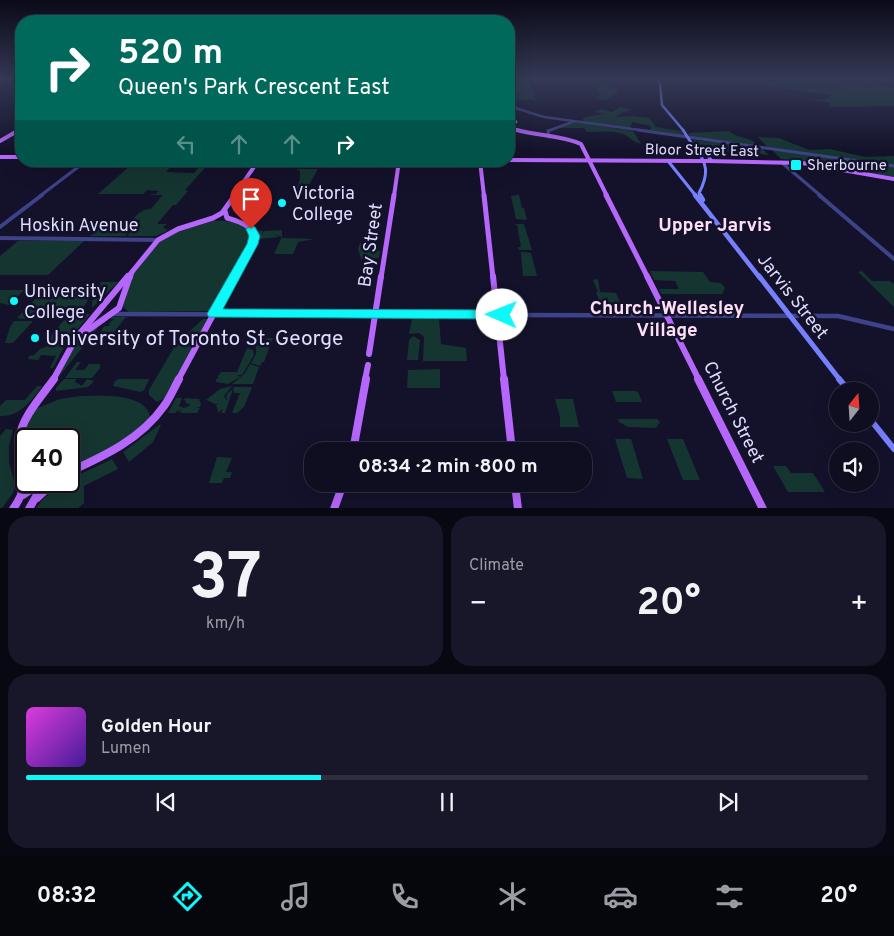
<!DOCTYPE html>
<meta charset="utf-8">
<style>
body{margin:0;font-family:Overpass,sans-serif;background:#181729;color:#f1f3f6;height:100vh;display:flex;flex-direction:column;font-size:19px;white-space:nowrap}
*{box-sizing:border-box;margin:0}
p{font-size:16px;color:#9b9ca5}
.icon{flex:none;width:28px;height:28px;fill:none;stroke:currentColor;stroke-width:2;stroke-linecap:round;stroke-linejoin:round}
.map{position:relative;height:508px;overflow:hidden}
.details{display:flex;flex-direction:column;gap:8px;padding:8px;background:#080812;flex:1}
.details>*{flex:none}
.guide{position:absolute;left:15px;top:15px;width:500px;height:152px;border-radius:20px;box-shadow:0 5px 20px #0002,0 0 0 1px #2f2e3e;background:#00695c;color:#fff;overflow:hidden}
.needle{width:32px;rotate:17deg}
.tools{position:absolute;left:829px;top:382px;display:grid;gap:10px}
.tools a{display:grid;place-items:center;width:50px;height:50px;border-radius:50%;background:#0f0e20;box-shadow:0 5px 20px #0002,0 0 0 1px #2f2e3e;font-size:25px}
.speed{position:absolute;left:15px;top:428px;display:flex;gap:10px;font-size:25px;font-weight:700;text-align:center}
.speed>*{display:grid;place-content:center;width:65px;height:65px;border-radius:50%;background:#0f0e20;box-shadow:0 5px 20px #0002,0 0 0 1px #2f2e3e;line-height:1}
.speed .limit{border:2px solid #111;border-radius:8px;background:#fff;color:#111}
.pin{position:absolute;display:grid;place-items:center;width:42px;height:42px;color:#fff;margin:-51px -21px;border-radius:50% 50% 50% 0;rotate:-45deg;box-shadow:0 0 5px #0007}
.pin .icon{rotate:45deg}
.me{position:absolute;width:55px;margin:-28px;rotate:271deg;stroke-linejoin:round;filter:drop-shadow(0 0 4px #0008)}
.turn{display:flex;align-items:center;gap:18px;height:105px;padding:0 20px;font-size:22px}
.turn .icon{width:65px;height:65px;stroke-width:2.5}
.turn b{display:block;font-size:35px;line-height:42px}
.lanes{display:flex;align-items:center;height:48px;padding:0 20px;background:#0003;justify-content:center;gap:25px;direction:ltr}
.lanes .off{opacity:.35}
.big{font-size:38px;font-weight:700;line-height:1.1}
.details .tile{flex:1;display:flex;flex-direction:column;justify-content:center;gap:8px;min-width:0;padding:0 18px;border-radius:20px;background:#181729}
.details .dial{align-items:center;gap:0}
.dial b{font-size:65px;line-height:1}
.song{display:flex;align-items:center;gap:15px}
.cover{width:60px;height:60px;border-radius:8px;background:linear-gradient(135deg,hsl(300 70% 55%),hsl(260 70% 35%))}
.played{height:5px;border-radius:2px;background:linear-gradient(90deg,#0ef7f9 35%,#2f2e3e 35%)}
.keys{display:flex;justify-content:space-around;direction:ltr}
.heat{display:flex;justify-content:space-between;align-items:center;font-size:28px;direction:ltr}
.details .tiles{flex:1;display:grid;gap:8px;grid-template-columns:1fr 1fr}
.tile:last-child{grid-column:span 2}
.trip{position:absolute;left:304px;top:442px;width:288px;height:50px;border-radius:20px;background:#0f0e20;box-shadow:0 5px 20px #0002,0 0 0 1px #2f2e3e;font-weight:700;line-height:50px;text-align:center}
.tab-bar{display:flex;height:80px;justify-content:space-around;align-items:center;background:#06060d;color:#9b9ca5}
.tab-bar .icon{width:35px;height:35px}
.tab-bar .active{color:#0ef7f9}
.tab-bar b{font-size:22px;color:#f1f3f6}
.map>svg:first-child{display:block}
.green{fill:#153531}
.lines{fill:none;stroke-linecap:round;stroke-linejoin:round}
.stream{stroke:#0d2849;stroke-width:1}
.tertiary-far3{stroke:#3e4289;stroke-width:2.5}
.tertiary-far2{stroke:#3e4289;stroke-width:3}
.tertiary-far1{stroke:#3e4289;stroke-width:4}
.tertiary{stroke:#3e4289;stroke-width:4.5}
.secondary-far4{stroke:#767ffc;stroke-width:2.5}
.secondary-far3{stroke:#767ffc;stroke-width:3}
.secondary-far2{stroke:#767ffc;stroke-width:4.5}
.secondary-far1{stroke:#767ffc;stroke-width:5}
.secondary{stroke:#767ffc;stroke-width:6}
.primary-far4{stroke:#b667fb;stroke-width:3}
.primary-far3{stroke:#b667fb;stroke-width:4}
.primary-far2{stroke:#b667fb;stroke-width:5}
.primary-far1{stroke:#b667fb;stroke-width:6}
.primary{stroke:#b667fb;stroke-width:8}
.rail-casing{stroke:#0ef7f9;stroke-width:2.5}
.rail{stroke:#14122b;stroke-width:1;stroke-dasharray:2.5;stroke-linecap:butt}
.secondary-bridge{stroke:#767ffc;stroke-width:3}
.primary-bridge{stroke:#b667fb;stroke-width:4}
.route{fill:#0ef7f9;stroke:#09a1a2}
.poi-dot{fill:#0ef7f9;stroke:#14122b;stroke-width:2}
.labels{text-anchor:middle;stroke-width:5;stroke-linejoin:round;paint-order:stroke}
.far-street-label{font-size:15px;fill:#deddfe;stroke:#14122b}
.far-poi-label{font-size:15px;fill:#deddfe;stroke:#14122b;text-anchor:start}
.poi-label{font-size:18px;fill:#deddfe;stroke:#14122b;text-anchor:start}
.street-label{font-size:18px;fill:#deddfe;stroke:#14122b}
.neighbourhood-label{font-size:19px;font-weight:bold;fill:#fedff6;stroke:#14122b}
.near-poi-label{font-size:21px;fill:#deddfe;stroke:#14122b;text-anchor:start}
</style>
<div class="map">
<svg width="894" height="509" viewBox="0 0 894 509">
<rect width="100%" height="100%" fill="#14122b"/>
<g class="green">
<path d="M509,79L537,82L529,83L536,96H533L536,100L512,99V97L520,96L513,94L515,92H511L510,99L512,105L529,112L509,105Z"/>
<path d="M749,79H832L842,83L839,85H868L862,81L894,88V106L828,107L831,103L807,99L824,100L831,95L773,87Z"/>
<path d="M586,80C598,80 607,83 617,89L618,92L607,100L595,98L600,96L599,92Z"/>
<path d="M621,107L632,110L615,114L625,112L616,116L617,117L633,116L649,118L656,127L681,131L684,137L649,132L651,126L632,122L630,128L586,122L582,120L585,117L604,114L595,112L601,109L612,112Z"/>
<path d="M573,122L633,131L641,144C633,142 630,137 623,134C611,130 599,132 587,132L584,128H559Z"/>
<path d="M729,131C738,139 750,136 759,146L692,138L688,133Z"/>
<path d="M758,137L779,138L809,150L830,149L865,157L894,156V166L767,147Z"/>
<path d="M693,140L744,146L745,147H761L769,155L745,152L700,151Z"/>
<path d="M772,150L894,167V177L846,168L845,166H841L843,168L810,161L781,159Z"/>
<path d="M142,161L175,162L166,172L194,173L205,161H211L185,190L188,191L176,205H173L157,224H167L163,227L167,230L172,229L156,236H127L141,220H138L135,224H129C136,216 140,209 151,209L163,195H149L156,194L159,191L147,190L143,194H98L131,165Z"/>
<path d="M296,169H318L307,188H297L300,179V171Z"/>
<path d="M519,195L522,208H524L527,220L516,219L511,196Z"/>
<path d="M213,221C227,220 254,222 250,242L212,311L129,312L123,307L131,279L135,271L159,242L176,232Z"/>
<path d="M514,224H524L532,250H519L518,247H521L517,225Z"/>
<path d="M96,229H131L127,231L129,232L125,236H89L94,234Z"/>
<path d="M282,230V238L314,239L298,242L293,254H274L282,237L274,234L279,237L260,239L258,231H263L262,235L264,231Z"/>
<path d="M18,241H84L48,275H0V256Z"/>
<path d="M360,243L368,244L366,248L380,251L379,258L361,259L358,249Z"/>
<path d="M524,252L531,253L537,276H523L521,253H517Z"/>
<path d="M650,271L703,272L710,282L721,283L725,288L722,294H661L659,289H679L675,281L654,280Z"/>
<path d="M862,271L872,281H889L894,284V307L858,272Z"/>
<path d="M598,279L600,292L616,293L624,312H603L596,292H598L593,280Z"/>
<path d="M101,282H118L92,308V302Z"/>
<path d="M52,286L90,287L93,289C91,295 87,303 83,307C72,318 31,321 17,318L44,290Z"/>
<path d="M0,290H24L9,305L0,303Z"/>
<path d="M79,314H90L66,343L53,368H50L56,356L41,355L38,360L28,359L29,356L34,355L40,349L48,346V343L46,342L63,321Z"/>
<path d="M112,317H129L125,318L112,335L99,334L104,326H109L110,324H108L114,319H110Z"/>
<path d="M203,319H207L165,398L157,402L149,395V390L176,344Z"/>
<path d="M412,319H439L441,344L466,348L467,361H423L424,337L419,333L409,334Z"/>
<path d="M14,321H33L13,343H5L10,327Z"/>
<path d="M98,326L97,329L57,379L76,343Z"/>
<path d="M413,336L420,340L418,360H407L409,340Z"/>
<path d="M268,338H273L264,362H262L260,366L251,363L256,354V347L263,342L254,348L257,340L263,341Z"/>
<path d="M247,348L253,350L254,355L242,375H237L240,377L228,384L216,382V379H218V376L221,372H237Z"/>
<path d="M77,362H81L75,370H84L89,364H100V368L92,378H65Z"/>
<path d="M250,364L259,367L253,384H232L245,373Z"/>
<path d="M440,369V388H407L408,370Z"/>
<path d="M64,379H76L75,382L82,386L87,379L94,381L88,387L56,391V388Z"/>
<path d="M119,379H149V380L144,390L141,392L113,386L115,381Z"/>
<path d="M37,386H42C32,401 19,417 0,416V406L6,400H25Z"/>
<path d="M232,386L224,396L226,400L229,398L226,399L227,394L233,389L225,413H221L223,409L217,413L218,410L216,405L219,403L215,404L206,400L220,389Z"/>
<path d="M233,387H252L244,407L237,413H232L240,393H234Z"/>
<path d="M612,391H635L638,392L642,402H616Z"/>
<path d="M80,396C100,396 144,392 150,416C139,437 91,459 69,468V439H26V467C16,447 25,429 33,410L60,399Z"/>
<path d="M176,398H182L179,406L184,408L191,405L186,403L184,398L199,399L201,404L200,407H195L200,408L197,413H180L182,409L178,413L179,409L175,413H168Z"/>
<path d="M555,399H573L579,427H560V417Z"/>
<path d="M618,419H657L660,422L656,428L628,427L619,422Z"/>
<path d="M159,425H161L153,442L129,462L123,452Z"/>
<path d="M6,429L13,430L9,446V462L15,485L13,493L2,508H0V436Z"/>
<path d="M615,439H631L643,479L627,478Z"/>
<path d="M667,439H683L700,480H683Z"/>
<path d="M217,457L232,458L226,472H232L230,478H224L222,483H209Z"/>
<path d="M112,459L118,469L84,486V503L78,508H36C56,481 83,474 112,459Z"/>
<path d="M773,466H786L791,473H813L825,492H788Z"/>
</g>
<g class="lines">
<path class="stream" d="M775,79L877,95"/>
<g class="tertiary-far3">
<path d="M509,106L544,117L647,131"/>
<path d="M548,131L572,122"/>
</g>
<g class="tertiary-far2">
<path d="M638,130L894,166"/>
<path d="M549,137L548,131L550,130"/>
<path d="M781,162L821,196"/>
<path d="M40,196L86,161"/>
</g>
<g class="tertiary-far1">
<path d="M819,195L894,259"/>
<path d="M0,227L42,195"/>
<path d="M0,238L158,240"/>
</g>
<path class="tertiary" d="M112,314L838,316L894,329"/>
<path class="secondary-far4" d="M657,79L660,84L662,105L683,130"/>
<g class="secondary-far3">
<path d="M694,147C708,163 709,174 699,193L701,196"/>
<path d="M699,152L707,155L712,161"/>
<path d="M668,161L696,196"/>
</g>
<g class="secondary-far2">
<path d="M695,195L760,278"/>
<path d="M700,195L703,200"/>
</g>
<path class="secondary-far1" d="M759,276L840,380"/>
<g class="secondary">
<path d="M839,379L849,391"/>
<path d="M870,419L894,449"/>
</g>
<g class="primary-far4">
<path d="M509,128L521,131"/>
<path d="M17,131L21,129"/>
</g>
<g class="primary-far3">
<path d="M517,130C538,136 561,135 581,144L607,196"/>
<path d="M0,141L19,130"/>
<path d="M0,157H21"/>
<path d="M509,160L699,161"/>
<path d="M480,161L484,196"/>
<path d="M708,161L802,163L894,179"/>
<path d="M234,196L258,161"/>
<path d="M394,196L399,161"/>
</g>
<g class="primary-far2">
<path d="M484,195L493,278"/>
<path d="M606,195L648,278"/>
<path d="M225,211L227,218C240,222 253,225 254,240L234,278"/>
<path d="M127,278L158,240L178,229L213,218L222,213L235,195"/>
<path d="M130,278L132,272"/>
<path d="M381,278L394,195"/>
</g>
<g class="primary-far1">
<path d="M493,276L504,380"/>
<path d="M647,276L699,380"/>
<path d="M80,336L119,308L130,276"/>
<path d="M369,354L381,276"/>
<path d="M53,380L76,338L128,276"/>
<path d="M178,380L234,276"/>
<path d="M365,380L368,365"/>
</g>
<g class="primary">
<path d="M504,379L512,451"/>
<path d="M698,379L763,509"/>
<path d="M353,451L366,379"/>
<path d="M69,472C104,456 141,439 164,406C170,398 174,388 179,379"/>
<path d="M515,484L518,509"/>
<path d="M23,495L35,487L38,489V493L29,509"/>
<path d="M37,498L55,481"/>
<path d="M13,509C36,476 15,471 19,439C22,417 41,397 54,379"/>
<path d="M334,509L343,484"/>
</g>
<g class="rail-casing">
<path id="rail" d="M509,112L516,122"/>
</g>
<use href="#rail" class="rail"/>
<path class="secondary-bridge" d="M683,130L692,144"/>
<path class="primary-bridge" d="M699,161H708"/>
</g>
<linearGradient id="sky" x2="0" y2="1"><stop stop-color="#0b0a18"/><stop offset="0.52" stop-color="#343955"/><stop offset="1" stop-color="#343955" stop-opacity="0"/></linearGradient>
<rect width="894" height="151" fill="url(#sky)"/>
<path class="route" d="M251,226L255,227L260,236L258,244L223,309L502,310L506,312L508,315L506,318L502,319L209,317L207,314L247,244L249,236L246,229Z"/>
<g class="poi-dot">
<rect x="790" y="159" width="12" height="12" rx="2.5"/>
<circle cx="282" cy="203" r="5"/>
<circle cx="14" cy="301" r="5"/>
<circle cx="35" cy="338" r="5"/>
</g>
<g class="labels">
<g class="far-street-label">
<text transform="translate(702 150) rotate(1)" y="5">Bloor Street East</text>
</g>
<g class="far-poi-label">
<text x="807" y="170">Sherbourne</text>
</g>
<g class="poi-label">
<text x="292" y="199">Victoria<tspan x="292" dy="21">College</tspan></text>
<text x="24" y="297">University<tspan x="24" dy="21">College</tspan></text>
</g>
<g class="street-label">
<text x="79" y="231">Hoskin Avenue</text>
<text transform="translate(370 245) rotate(-82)" y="6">Bay Street</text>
<text transform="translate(793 296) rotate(52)" y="6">Jarvis Street</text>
<text transform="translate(734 412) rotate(63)" y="6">Church Street</text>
</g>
<g class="neighbourhood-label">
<text x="715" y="231">Upper Jarvis</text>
<text x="667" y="314">Church-Wellesley<tspan x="667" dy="22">Village</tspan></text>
</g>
<g class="near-poi-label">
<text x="45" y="345">University of Toronto St. George</text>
</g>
</g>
</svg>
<div class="tools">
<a><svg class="needle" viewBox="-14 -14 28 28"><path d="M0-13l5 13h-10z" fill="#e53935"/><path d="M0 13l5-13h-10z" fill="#9b9ca5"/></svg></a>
<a><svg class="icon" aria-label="sound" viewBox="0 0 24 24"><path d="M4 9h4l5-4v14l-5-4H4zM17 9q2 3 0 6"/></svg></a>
</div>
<div class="speed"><div class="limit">40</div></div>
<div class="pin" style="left:251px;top:229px;background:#d93025"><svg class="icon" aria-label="arrive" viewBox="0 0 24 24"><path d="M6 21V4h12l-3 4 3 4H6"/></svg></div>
<svg class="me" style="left:502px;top:315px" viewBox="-20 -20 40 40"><circle r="19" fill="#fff"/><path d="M0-13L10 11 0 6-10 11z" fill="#0ef7f9"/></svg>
<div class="trip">08:34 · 2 min · 800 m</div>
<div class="guide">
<div class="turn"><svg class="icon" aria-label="right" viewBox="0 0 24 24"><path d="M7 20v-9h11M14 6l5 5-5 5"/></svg><div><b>520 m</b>Queen's Park Crescent East</div></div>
<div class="lanes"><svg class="icon off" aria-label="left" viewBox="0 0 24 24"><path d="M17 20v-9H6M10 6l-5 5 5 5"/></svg><svg class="icon off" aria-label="ahead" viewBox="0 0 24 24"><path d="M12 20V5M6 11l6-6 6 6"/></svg><svg class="icon off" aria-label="ahead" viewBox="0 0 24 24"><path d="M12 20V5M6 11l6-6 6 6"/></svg><svg class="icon" aria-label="right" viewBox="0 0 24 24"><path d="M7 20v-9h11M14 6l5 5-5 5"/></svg></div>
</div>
</div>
<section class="details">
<div class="tiles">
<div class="tile dial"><b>37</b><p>km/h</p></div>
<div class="tile"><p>Climate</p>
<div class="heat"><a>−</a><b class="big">20°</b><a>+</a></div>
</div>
<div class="tile">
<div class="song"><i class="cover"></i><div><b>Golden Hour</b><p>Lumen</p></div></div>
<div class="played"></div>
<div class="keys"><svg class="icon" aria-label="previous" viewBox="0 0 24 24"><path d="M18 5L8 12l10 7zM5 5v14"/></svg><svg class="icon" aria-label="pause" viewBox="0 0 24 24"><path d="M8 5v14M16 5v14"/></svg><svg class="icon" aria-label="next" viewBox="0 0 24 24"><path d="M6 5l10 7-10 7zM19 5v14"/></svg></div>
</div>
</div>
</section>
<nav class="tab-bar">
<b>08:32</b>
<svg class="icon active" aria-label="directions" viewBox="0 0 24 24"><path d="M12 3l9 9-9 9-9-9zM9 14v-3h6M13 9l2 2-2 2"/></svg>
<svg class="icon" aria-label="music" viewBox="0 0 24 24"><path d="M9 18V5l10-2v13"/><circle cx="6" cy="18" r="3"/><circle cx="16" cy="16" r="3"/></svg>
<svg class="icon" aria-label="phone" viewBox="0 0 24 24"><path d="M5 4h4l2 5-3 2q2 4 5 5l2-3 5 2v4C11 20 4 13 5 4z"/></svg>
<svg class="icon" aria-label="climate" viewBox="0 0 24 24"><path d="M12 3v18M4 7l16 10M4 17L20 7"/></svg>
<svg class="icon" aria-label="car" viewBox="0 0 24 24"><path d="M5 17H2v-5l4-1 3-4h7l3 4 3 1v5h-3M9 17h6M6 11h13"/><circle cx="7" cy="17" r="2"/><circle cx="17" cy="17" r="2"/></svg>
<svg class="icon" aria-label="filters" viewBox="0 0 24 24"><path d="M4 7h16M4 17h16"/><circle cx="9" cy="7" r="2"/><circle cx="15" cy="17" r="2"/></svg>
<b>20°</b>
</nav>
